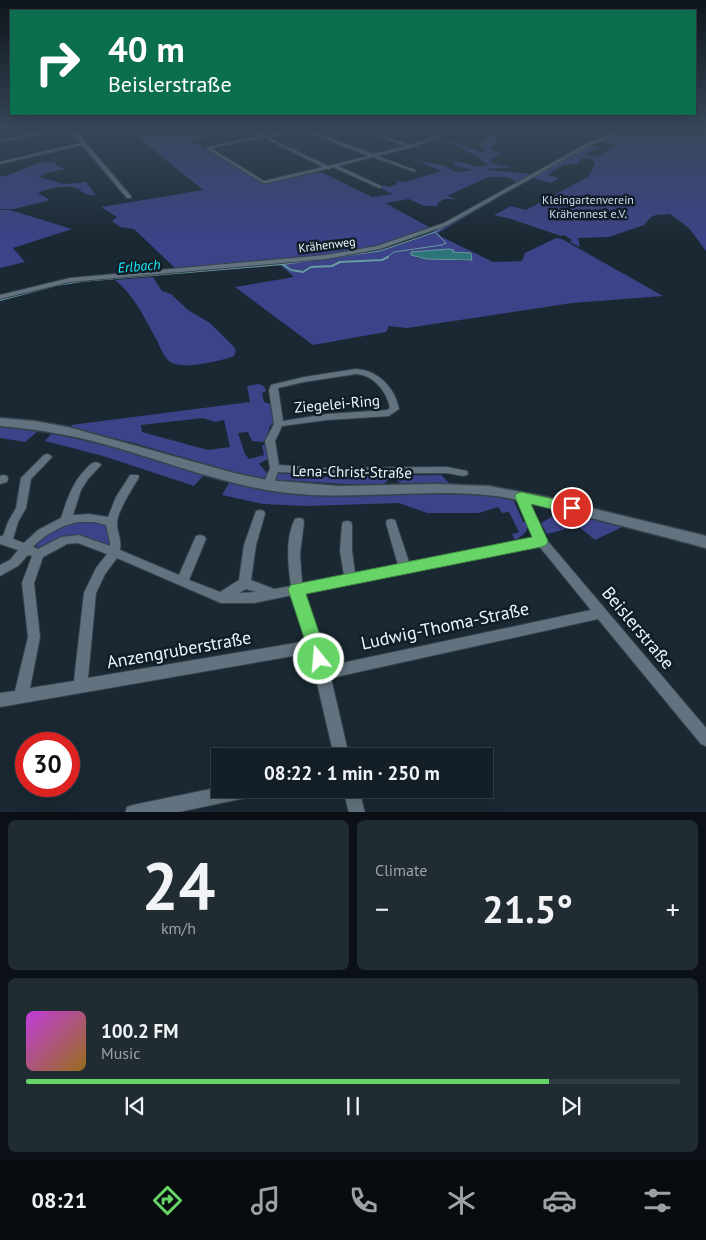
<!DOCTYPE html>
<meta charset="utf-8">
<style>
body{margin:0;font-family:"PT Sans",sans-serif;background:#202b32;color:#f1f3f6;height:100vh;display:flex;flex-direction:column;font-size:19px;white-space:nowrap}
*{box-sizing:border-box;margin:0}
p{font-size:16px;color:#9da2a7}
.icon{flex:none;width:28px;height:28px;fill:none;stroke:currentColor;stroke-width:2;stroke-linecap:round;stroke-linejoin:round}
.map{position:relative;height:812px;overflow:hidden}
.details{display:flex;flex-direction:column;gap:8px;padding:8px;background:#0a1015;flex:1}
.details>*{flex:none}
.hud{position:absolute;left:10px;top:10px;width:686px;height:105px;border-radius:0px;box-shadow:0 5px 20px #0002,0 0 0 1px #323c43;background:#0b6e4f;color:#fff;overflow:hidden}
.speed{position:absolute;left:15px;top:732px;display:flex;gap:10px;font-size:25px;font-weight:700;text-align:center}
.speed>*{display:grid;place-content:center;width:65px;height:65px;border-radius:50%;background:#131e26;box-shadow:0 5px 20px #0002,0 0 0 1px #323c43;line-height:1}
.speed .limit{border:8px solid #d22;background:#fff;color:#111}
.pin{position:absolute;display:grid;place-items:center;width:42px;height:42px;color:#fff;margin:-21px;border:2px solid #fff;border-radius:50%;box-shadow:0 1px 5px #0007}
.me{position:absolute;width:55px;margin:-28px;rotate:343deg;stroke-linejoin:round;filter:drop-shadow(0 0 4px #0008)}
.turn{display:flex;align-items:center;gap:18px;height:105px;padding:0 15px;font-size:22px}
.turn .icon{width:65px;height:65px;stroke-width:2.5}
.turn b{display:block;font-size:35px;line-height:42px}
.big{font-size:38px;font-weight:700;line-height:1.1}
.details .widget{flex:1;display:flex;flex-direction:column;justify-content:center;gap:8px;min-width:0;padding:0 18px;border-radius:8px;background:#202b32}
.details .dial{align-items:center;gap:0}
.dial b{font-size:65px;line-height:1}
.song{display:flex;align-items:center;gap:15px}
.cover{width:60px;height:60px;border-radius:8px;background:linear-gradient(135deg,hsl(290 70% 55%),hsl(40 70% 35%))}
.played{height:5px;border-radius:2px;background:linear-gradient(90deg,#66d467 80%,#323c43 80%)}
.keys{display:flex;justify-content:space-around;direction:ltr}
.heat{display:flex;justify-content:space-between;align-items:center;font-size:28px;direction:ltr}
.details .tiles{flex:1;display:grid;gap:8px;grid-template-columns:1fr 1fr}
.widget:last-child{grid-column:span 2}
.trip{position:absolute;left:211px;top:748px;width:282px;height:50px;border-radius:0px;background:#131e26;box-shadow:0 5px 20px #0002,0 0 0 1px #323c43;font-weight:700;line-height:50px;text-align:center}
.tabs{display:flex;height:80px;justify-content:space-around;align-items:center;background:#080c0f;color:#9da2a7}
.tabs .icon{width:35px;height:35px}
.tabs .current{color:#66d467}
.tabs b{font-size:22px;color:#f1f3f6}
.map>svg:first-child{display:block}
.green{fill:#3c4388;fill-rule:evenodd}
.water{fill:#2e7579;stroke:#679ba0}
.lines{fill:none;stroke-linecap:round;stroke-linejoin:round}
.stream-far1{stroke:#679ba0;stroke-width:1}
.stream{stroke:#679ba0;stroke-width:2}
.minor-casing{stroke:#37434c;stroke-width:2}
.tertiary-casing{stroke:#37434c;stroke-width:3}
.minor{fill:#62737f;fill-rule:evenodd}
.tertiary{fill:#62737f;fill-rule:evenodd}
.route{fill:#66d467;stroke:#428a43}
.labels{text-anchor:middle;stroke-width:5;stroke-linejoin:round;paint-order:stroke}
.far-park-label{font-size:12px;fill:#d6dbf0;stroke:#101e28}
.far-street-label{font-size:12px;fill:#ebf5fb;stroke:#101e28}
.far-water-label{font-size:14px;font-style:italic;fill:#18f1fc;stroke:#101e28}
.street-label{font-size:15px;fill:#ebf5fb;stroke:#101e28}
.near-street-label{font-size:18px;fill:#ebf5fb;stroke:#101e28}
</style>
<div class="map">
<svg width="706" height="813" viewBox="0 0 706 813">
<rect width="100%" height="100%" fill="#192832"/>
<g class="green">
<path d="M127,128H242L247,130L190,140L264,184L321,172L372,197L393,194L380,188L382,185L389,187L398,184L395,181L404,182L442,171L415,160L445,166L455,172L474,170L456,166L453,162L455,161L478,167L489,165L462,148L447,141H452L482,153L485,152L480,145L487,140L489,133L498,128H503L490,150L502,153L490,160L494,164L512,167L486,169L488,170L532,174L591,141L628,128H706V251L689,228L670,214L656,215L651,217L644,225L609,237L578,238L580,247L570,242L572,240L564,235L561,236L511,219L494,215L511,206L526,210L588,177L595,164L592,159L579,158L580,161L577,164L561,165L563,167H559L548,175L559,178L552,183L532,178L438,233L442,237L493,262L522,261L525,253L556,238L562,239L663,296L572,303L407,328L389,326L386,332L313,345L235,287L294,277L278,263C329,258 388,254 434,231L431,229L393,243L341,255L176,269L134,229L120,227L112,221L117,217L101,207L203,190ZM597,141L617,145L596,157L586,155L591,150L603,149L590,145ZM488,177C498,177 510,175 516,183L444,223L431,228L385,203L409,199L424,206H437L438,203L444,199H456L447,196ZM449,249L453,251L451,252H463L468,261L417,258L414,251L433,252Z"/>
<path d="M54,161L56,165L65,169L45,173L39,177L64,184L86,182L96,195C83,197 81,187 70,187C60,186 46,189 38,193L50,200L14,209H0V177C14,174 25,168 39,163C45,161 49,164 54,161Z"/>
<path d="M0,210H10L72,229L13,248L25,262L0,268Z"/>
<path d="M153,277L162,291L171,294L188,310L210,323L234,347L236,351L234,356C220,361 181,371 169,361C163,356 159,344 155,337C145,318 132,293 115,280Z"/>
<path d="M259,384L264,386L266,391L262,393L264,402L270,404L275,422L270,426L265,442L252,441L248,432L238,433L245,454L249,459L264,455L262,446L265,444L268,459L259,464L267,473L266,477L259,479L130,442L72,428L71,425L250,402L247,386ZM203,418L215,422L224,420L230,447L208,450L142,432L141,425Z"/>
<path d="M0,426L38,431L25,442L0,438Z"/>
<path d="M52,433L115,448L204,475L194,486L103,456L45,441Z"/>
<path d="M278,473L323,477L441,475L449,483L402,484L395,479L388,480L384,484H345L276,480Z"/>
<path d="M229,483L301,494L452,493L506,498L514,501L523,522H527C530,531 522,536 515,540L512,534L519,532L509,512L502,513L498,507L479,513H427L399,503L306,506L263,504L222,495Z"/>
<path d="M565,513L622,527L595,540L578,526L547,534L541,523L555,515Z"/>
<path d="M78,519L110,524L112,550L64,538L37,548L36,543L42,537Z"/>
</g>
<path class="water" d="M449,249L454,250L452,252L471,253L472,260L426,259L411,255V252Z"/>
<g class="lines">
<g class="stream-far1">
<path d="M628,130L635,128"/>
<path d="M616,135L627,131"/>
<path d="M578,153L590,146"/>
<path d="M562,161L577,153"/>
<path d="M323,259L380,251L435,232"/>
<path d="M385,259L394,252L442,245L446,243L435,232L561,162"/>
</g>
<g class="stream">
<path d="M283,264L333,257"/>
<path d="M0,300L57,285L82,281L282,264L291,270L303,272L311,267L332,266L340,262L382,260L388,257"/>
</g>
<g class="minor-casing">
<g id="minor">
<path d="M67,128H73L131,196V198H127L82,145L0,164V162L81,143L69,129L0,142V140Z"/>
<path d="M244,128H248L266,136L303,128L373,154L406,146L353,128H357L410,145L450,132L436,129L435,128L454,130L462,128H466L409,148L377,156L415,170V172L373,157L338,166L381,186V188H379L333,167L329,169H327L268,183H263L205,148L259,136ZM300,129L369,156L328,166L269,138ZM263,137L323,167L264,181L211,148Z"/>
<path d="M629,128H633L588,146L448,225L380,249L326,259L70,282L0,299V295L70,278L326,255L377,246L444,223L586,144Z"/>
<path d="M356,369C378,370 395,388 399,409L389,416L327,420L282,426L275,441L279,465L318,468L447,467L467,471L468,473L467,475L463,476L447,473L318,474L278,472L272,488H264L263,485L270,468L265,441L274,424L269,390L271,385L304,377ZM356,374C374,375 387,392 390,408L387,410L327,414L283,421L278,388L304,382Z"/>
<path d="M47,454L50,455L52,457L31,479L26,508L18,522L13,539L24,543L38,530L61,518C67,500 72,483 86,469C91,464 93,461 99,463L101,465L88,479L81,490L73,515L89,514L108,517L116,497L130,475H138L139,477C133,488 117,511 117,523C117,533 122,540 120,550L179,575L196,536L200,535L204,536L206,539L189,580L220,592L239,580L244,545L256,511L260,510L264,511L265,514L256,545L251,580L274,589L291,586C288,564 285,539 295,519L299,518L303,519L304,522L300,554L302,583L344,575L340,551L342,525L343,522L347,521L351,522L352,525V551L355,573L398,565L386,523L387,520L391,519L395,520L409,562L534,538L516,497L517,494L521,493L525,494L545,538L706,728V746L701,744L598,619L331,678L349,756H334L310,653L0,707V693L15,691L28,637L22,583L32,556L28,555L18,566L0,576V565L10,560L18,550L0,544V536H3L8,522L16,508L21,478L44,455ZM78,522H94L106,525L110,543V546L79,535L61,537L38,549L33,547C44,535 62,525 78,522ZM78,543L107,554L96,568L84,593L74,681L30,688L40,637L34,583L43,557L67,544ZM539,546L591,610L328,666L304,593ZM117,558L221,603H254L293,595L307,641L88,678L96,593L105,574ZM246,589L256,592L239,593Z"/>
<path d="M3,475L7,476L8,479L7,482L0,484V476Z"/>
<path d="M220,787V789H258L256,795L250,797L174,813H125L127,807L133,805Z"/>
<path d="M343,789H359L365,813H349Z"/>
</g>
</g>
<g class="tertiary-casing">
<path id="tertiary" d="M0,418L34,421L68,427L234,473L267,480L339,486L435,484L489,486L542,496L706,536V548C659,535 611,523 563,511C538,505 512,497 486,495C413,488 340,503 267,490C210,480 156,458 100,443C67,434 34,429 0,426Z"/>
</g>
<use href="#minor" class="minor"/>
<use href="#tertiary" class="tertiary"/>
</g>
<linearGradient id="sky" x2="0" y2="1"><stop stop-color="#0e161c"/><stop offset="0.53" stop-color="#38485a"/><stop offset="1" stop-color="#38485a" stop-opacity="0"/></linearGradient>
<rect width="706" height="241" fill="url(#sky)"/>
<path class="route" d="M521,492L572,503L577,505L579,508L577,512L572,514L531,504L548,541L546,545L541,547L306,594L328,659L325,665L319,667L313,665L288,589L291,585L532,537L515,497L516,494Z"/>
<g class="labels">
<g class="far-park-label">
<text x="588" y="204">Kleingartenverein<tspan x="588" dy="14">Krähennest e.V.</tspan></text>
</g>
<g class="far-street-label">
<text transform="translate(327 245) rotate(-7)" y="4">Krähenweg</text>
</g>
<g class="far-water-label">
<text transform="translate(139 266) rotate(-5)" y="5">Erlbach</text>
</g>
<g class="street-label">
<text transform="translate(337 404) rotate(-5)" y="5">Ziegelei-Ring</text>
<text transform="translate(352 472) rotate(1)" y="5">Lena-Christ-Straße</text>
</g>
<g class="near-street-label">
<text transform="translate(445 626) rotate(-12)" y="6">Ludwig-Thoma-Straße</text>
<text transform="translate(638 628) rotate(50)" y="6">Beislerstraße</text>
<text transform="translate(179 650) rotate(-10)" y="6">Anzengruberstraße</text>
</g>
</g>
</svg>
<div class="speed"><div class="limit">30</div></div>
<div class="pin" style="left:572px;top:508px;background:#d93025"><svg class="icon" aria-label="arrive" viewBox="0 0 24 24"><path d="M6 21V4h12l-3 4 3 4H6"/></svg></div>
<svg class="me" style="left:319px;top:659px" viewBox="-20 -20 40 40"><circle r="17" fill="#66d467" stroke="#fff" stroke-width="3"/><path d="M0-11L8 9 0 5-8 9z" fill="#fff"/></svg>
<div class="trip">08:22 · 1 min · 250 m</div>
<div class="hud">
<div class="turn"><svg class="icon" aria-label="right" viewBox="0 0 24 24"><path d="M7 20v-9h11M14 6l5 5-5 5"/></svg><div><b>40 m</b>Beislerstraße</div></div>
</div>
</div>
<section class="details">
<div class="tiles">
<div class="widget dial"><b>24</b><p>km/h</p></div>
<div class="widget"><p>Climate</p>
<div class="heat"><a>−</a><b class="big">21.5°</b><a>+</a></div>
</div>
<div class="widget">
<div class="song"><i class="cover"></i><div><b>100.2 FM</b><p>Music</p></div></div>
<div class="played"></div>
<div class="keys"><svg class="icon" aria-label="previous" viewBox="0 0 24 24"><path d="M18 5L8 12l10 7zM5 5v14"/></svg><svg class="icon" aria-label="pause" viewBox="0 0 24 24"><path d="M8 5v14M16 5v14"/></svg><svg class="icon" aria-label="next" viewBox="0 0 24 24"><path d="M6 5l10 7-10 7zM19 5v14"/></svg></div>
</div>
</div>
</section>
<nav class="tabs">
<b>08:21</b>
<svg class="icon current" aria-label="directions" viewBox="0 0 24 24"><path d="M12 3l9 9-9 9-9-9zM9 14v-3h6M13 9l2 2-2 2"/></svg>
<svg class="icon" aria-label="music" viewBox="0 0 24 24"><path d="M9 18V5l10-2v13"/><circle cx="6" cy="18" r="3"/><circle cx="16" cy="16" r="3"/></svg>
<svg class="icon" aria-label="phone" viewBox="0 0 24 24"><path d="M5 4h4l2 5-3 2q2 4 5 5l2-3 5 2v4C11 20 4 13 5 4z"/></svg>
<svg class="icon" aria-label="climate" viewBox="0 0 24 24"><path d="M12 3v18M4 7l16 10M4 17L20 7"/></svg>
<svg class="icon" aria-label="car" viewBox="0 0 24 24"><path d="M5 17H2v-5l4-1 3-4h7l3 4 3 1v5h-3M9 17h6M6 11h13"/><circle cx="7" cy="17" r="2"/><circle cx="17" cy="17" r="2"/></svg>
<svg class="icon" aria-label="filters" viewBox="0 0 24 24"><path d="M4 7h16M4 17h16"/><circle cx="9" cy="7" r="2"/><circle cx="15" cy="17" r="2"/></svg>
</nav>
